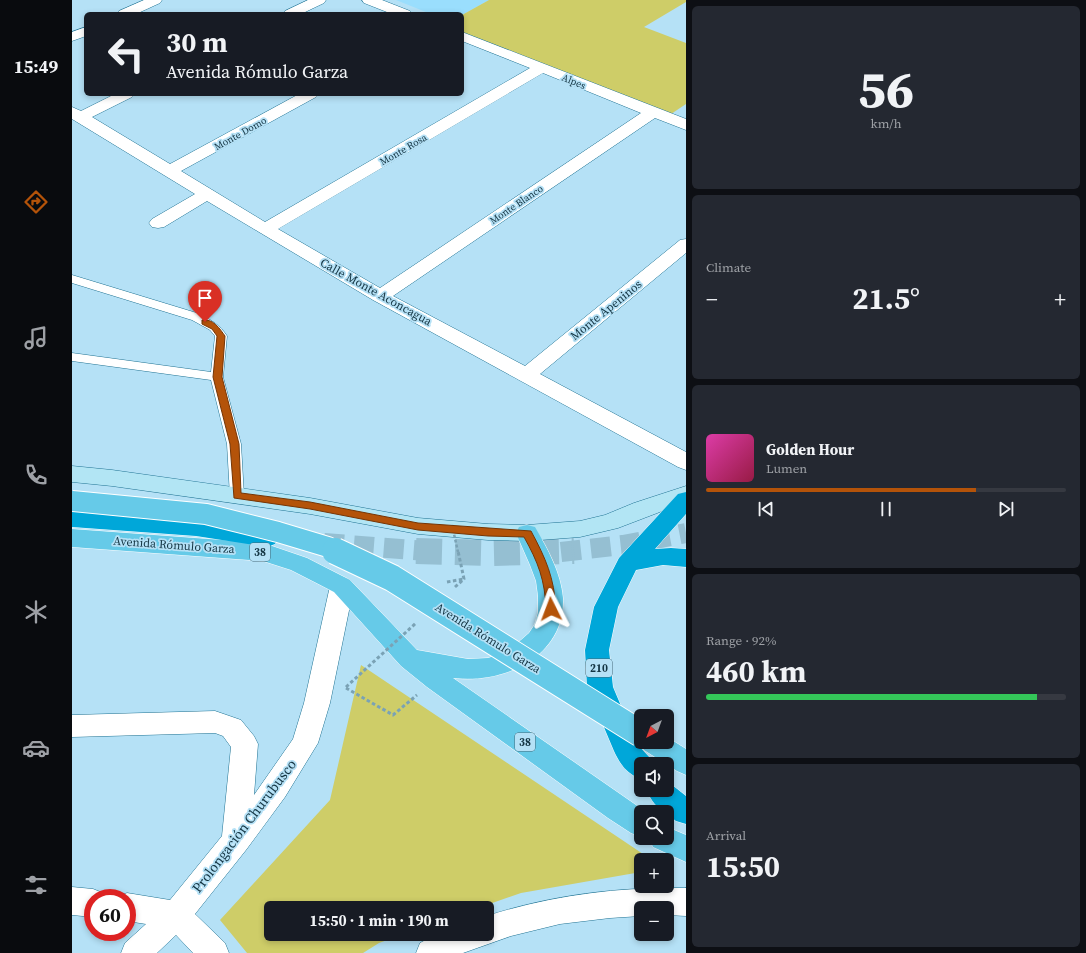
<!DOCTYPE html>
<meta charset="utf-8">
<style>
body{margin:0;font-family:"Source Serif 4",serif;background:#242831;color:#f1f3f6;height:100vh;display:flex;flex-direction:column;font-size:15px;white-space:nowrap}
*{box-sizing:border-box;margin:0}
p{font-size:13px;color:#9ea1a6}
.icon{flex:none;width:22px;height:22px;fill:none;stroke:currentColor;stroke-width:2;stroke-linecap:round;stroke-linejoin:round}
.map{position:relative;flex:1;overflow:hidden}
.side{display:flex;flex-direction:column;gap:6px;padding:6px;background:#0d0f14;width:400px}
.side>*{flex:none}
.guide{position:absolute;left:12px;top:12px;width:380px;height:84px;border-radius:6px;box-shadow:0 2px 6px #0003;background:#171b24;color:#f1f3f6;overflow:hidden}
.needle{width:26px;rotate:221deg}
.tools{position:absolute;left:562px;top:709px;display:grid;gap:8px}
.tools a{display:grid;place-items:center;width:40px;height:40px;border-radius:6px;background:#171b24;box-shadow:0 2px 6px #0003;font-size:20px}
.speed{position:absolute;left:12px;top:889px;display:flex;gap:8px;font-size:20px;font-weight:700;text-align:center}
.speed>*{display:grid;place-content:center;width:52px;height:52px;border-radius:50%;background:#171b24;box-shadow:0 2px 6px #0003;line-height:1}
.speed .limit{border:6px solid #d22;background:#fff;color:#111}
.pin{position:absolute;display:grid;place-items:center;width:34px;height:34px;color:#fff;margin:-41px -17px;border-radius:50% 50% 50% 0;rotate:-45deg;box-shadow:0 0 4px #0007}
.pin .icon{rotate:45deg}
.me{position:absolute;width:44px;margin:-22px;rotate:357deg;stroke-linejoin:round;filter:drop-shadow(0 0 3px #0008)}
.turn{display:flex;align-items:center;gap:14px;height:84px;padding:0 16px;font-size:18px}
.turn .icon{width:52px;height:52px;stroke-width:2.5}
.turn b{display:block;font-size:28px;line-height:34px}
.big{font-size:30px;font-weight:700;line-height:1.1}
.side .widget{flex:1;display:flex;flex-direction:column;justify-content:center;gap:6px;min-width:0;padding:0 14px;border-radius:6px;background:#242831}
.side .dial{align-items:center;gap:0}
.dial b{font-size:52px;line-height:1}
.song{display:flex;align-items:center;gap:12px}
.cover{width:48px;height:48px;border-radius:6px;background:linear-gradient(135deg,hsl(320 70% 55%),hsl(340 70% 35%))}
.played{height:4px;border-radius:2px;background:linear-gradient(90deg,#b45309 75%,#363941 75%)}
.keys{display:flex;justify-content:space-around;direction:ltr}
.heat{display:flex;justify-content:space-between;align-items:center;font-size:22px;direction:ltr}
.charge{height:6px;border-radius:3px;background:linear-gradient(90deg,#34c759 92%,#363941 0)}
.trip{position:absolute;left:192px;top:901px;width:230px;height:40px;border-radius:6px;background:#171b24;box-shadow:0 2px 6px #0003;font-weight:700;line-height:40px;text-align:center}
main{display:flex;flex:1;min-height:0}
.menu{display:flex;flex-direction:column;width:72px;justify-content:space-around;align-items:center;background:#090b0e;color:#9ea1a6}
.menu .icon{width:28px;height:28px}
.menu .selected{color:#b45309}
.menu b{font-size:18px;color:#f1f3f6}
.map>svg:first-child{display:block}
.built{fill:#9adefd}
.green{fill:#cecd68}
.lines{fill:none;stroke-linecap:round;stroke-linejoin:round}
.highway-tunnel-far1{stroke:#95bfd2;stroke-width:20;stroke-dasharray:20 10;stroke-linecap:butt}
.highway-tunnel{stroke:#95bfd2;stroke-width:26;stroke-dasharray:26 13;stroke-linecap:butt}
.lane-casing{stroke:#207393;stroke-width:1}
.street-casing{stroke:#207393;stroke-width:1}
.secondary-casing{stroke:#207393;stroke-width:1}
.primary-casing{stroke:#fff;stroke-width:1}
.highway-casing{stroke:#fff;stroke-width:1}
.path{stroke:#7aa2b5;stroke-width:3;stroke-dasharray:3.5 2.5;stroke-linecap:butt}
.lane{fill:#fff;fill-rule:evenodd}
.street{fill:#fff;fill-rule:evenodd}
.secondary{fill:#b2e5f4;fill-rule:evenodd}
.primary{fill:#66cae8;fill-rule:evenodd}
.highway{fill:#00a7d9;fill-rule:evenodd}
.primary-bridge-far1-casing{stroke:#fff;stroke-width:22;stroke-linecap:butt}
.primary-bridge-casing{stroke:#fff;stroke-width:28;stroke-linecap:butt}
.path-bridge-far1{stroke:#7aa2b5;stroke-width:2.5;stroke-dasharray:3 2;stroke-linecap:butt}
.path-bridge{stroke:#7aa2b5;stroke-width:3;stroke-dasharray:3.5 2.5;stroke-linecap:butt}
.primary-bridge-far1{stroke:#66cae8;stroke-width:20}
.primary-bridge{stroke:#66cae8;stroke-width:26}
.route{fill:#b45309;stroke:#753606}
.labels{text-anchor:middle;stroke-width:3.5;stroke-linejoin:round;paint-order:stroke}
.far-street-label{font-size:10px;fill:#143543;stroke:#b5e1f6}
.shield{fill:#b5e1f6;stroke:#446979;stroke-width:1}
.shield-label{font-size:11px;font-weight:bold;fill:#143543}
.street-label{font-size:12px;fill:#143543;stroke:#b5e1f6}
.near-street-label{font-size:14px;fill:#143543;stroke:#b5e1f6}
</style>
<main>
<nav class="menu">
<b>15:49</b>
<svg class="icon selected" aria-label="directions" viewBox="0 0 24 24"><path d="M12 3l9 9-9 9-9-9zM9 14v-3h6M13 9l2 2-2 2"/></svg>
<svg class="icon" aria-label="music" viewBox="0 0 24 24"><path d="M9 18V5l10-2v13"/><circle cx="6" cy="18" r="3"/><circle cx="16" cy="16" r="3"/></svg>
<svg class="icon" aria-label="phone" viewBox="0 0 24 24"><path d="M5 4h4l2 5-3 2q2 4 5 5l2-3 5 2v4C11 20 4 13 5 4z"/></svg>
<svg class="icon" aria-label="climate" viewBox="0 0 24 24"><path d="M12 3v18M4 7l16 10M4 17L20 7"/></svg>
<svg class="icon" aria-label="car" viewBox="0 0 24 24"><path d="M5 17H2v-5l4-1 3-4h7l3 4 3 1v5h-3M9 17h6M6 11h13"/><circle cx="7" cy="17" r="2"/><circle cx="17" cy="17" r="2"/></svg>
<svg class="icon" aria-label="filters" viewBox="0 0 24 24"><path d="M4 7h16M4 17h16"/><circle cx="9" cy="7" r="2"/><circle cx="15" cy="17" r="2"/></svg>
</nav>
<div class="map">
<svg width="614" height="953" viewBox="0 0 614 953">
<rect width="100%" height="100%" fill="#b5e1f6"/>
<path class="built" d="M324,0H417L390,15L359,14Z"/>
<g class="green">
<path d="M417,0H614V2L572,27L614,43V104L599,114L390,32V15Z"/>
<path d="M289,665L580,860H569V872L449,893L406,908H199V934H332L307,943L291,953H175L148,920L258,800Z"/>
</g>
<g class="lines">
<g class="highway-tunnel-far1">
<path d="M252,543L366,552"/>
<path d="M489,552L551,545L614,533"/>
</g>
<path class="highway-tunnel" d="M344,551L420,553L502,551"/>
<g class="lane-casing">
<path id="lane" d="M0,275L128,314C140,321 148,325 155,336L151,377L169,444L172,496L170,500L165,501L160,500L158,496L155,444L139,380L0,361V353L139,372L143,336L138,330L120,320L0,283Z"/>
</g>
<g class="street-casing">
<g id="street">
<path d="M72,0H90L88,3L64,14H45L47,11Z"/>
<path d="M236,0H254L252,3L229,14H211L213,11Z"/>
<path d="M290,0H310L338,11L340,14H320L292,3Z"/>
<path d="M14,27V36L0,41V32Z"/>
<path d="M390,32L614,119V130L583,118L321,296L453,366L608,240L614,239V253L468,374L614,452V470L606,467L301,300L135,201L92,227L86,228L80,227L77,223L80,219L123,194L0,119V107L9,111L43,94H63L60,97L20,117L98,164L227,94H247L244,97L109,171L193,222L458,68L390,41ZM471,73L569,113L308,288L206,229Z"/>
<path d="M270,577L278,580L282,586L258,703L246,743L213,797L174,850L123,914L153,943L157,953H121L104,935L85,953H49L53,943L74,924L55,921V898L45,897L55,893L98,900L150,836L159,747L151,736L143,733L0,737V715L143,711L169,720L182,736L186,744L182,795L221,739L232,703L258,586L262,580Z"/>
<path d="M0,887L21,889L31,893L33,898H21V917L0,915Z"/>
<path d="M614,888V916L595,915V908H569V916L538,918L488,924L439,936L391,953H344L348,943L365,934H415V916C480,895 546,887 614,888Z"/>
</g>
</g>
<g class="secondary-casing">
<path id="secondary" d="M0,466L40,470L238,498L346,518L416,524L455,525L508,521L533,515L562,503L614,486V502L546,528L508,537L455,541L416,540L346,534L238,514L40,486L0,482Z"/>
</g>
<g class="primary-casing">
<g id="primary">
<path d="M455,525L463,527C475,548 489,573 491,598C493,657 432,684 381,678L574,812H569V837L559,833L536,818L355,687L329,666L262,592L219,570L191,561L0,547V529L192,543L200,546L235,558L278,580L345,650L396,659L416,658L431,653L442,646L457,633L463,624L466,612V596L464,581L458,565L444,533L447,527Z"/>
<path d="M595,737L614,749V775L605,771L572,750L568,742L569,739V742H595Z"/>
<path d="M595,827L614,835V862L581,847L577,838H595Z"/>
</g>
</g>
<g class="highway-casing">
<g id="highway">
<path d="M614,492V514L583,549L599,548L614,549V567L591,565L564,570L546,607L537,650L541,687L565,744L579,759L581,764H569V779C555,774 548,764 542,751L515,687L513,650L522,607L547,558L606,494Z"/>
<path d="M0,511L124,520L159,524L203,532L207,538L203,544L195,547L124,536L0,527Z"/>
<path d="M595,781L614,796V824L604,821L595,814V812C585,810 579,799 574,790H595Z"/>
</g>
</g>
<g class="path">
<path d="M375,582L392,579"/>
<path d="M274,688L321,715L345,695"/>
</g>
<use href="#lane" class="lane"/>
<use href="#street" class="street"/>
<use href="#secondary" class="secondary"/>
<use href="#primary" class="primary"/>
<use href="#highway" class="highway"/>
<g class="primary-bridge-far1-casing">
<path id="primary-bridge-far1" d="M0,501L134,514L206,532L256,547L265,552"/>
</g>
<g class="primary-bridge-casing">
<path id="primary-bridge" d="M263,551L320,578L569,734"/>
</g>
<path class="path-bridge-far1" d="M380,525L386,552"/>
<g class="path-bridge">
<path d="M383,587L392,579L386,551"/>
<path d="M274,687L344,623"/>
</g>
<use href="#primary-bridge-far1" class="primary-bridge-far1"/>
<use href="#primary-bridge" class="primary-bridge"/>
</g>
<path class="route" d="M130,320C141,318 148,329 153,336L150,377L167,444L169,493L238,502L346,523L459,531C474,559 482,577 484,609L483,611H476L474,609C473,580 466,562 452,537L416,536L346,530L238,509L162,498L158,444L141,377L145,336L140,329L130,324Z"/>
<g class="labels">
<g class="far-street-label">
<text transform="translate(502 81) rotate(22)" y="4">Alpes</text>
<text transform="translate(168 133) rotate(-29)" y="4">Monte Domo</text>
<text transform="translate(331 149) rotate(-30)" y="4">Monte Rosa</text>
<text transform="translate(444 204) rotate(-34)" y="4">Monte Blanco</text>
</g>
<g class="shield">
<rect x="178" y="543" width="20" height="18" rx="3"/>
<rect x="514" y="659" width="26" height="18" rx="3"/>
<rect x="443" y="733" width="20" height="18" rx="3"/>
</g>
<g class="shield-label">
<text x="188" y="556">38</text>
<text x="527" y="672">210</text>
<text x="453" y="746">38</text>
</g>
<g class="street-label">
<text transform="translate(304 292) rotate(29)" y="4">Calle Monte Aconcagua</text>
<text transform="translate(534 310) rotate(-39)" y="4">Monte Apeninos</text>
<text transform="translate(102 545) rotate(4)" y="4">Avenida Rómulo Garza</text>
<text transform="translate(416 638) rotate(32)" y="4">Avenida Rómulo Garza</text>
</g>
<g class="near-street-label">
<text transform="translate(172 826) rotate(-53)" y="5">Prolongación Churubusco</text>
</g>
</g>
</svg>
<div class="tools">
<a><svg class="needle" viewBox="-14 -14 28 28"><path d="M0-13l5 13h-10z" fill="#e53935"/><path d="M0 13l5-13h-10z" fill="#9ea1a6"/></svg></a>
<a><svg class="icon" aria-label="sound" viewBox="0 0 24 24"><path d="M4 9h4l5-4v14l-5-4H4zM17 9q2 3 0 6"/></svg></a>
<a><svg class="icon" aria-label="search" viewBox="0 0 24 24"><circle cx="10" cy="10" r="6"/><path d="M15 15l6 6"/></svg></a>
<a>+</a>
<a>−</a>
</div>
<div class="speed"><div class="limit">60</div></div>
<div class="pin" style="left:133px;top:322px;background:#d93025"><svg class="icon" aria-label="arrive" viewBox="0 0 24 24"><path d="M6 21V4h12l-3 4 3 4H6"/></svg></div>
<svg class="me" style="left:479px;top:609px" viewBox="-20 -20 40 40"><path d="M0-17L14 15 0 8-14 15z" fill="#b45309" stroke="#fff" stroke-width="4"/></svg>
<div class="trip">15:50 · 1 min · 190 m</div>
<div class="guide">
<div class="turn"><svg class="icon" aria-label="left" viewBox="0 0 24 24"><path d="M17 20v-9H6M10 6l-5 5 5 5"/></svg><div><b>30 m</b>Avenida Rómulo Garza</div></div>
</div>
</div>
<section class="side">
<div class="widget dial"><b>56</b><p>km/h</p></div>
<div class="widget"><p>Climate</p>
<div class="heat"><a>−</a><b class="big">21.5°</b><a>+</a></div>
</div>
<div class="widget">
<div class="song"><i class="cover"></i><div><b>Golden Hour</b><p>Lumen</p></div></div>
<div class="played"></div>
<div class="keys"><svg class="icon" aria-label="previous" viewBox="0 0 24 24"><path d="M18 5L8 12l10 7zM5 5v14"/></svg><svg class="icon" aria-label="pause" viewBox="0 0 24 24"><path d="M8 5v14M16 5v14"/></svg><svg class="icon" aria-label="next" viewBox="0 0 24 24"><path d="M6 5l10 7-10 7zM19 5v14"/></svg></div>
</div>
<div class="widget"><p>Range · 92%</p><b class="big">460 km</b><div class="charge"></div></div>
<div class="widget"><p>Arrival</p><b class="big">15:50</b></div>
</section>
</main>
